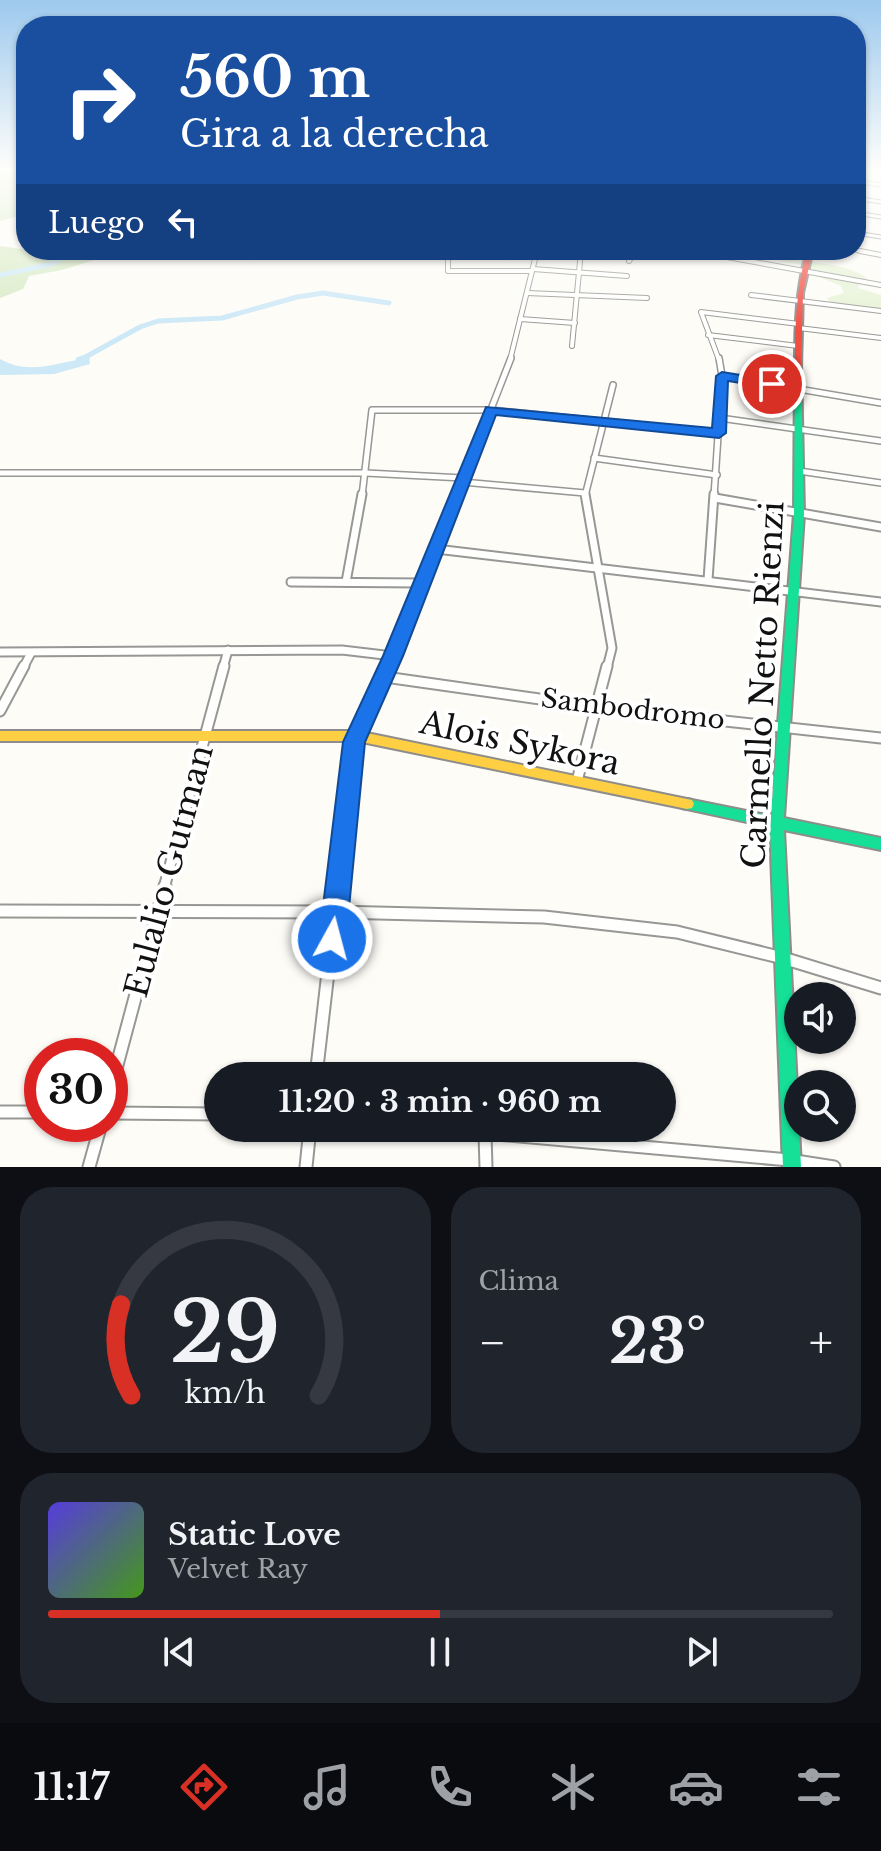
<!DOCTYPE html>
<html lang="es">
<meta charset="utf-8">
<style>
body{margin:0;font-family:"Libre Baskerville",serif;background:#20242c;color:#f1f3f6;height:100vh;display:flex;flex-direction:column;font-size:30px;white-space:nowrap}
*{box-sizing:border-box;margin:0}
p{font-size:26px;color:#9ea1a6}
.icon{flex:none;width:44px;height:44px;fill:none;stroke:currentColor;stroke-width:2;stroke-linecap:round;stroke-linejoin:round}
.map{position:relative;height:1167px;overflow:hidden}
.side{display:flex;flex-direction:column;gap:20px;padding:20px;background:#0d0f14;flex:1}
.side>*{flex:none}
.hud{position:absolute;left:16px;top:16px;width:850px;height:244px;border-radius:32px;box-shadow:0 2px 6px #0004;background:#1a4fa0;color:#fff;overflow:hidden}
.controls{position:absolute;left:784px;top:982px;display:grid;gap:16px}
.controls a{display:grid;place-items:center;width:72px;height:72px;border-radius:50%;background:#171b24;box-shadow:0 2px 6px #0004;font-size:40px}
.speed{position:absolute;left:24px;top:1038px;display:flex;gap:16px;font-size:40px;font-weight:700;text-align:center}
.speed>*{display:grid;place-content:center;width:104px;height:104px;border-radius:50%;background:#171b24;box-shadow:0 2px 6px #0004;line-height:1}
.speed .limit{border:12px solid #d22;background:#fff;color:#111}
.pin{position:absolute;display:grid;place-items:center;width:68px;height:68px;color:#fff;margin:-34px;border:4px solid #fff;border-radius:50%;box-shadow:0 2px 8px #0007}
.me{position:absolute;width:88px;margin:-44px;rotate:7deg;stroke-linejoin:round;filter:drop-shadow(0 0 6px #0008)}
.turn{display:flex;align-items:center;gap:28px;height:168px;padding:0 32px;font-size:36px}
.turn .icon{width:104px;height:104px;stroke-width:2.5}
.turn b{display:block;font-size:56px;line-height:68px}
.then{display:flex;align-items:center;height:76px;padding:0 32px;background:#0003;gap:16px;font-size:30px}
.big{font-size:60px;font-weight:800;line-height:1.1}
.side .tile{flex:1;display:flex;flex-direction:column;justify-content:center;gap:12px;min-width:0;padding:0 28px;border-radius:32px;background:#20242c}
.side .dial{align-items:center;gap:0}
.dial svg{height:208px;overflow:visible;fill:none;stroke:#363941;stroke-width:7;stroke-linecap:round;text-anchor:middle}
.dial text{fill:#f1f3f6;stroke:none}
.song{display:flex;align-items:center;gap:24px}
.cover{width:96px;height:96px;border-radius:12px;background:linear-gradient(135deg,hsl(250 70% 55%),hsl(100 70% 35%))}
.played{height:8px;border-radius:4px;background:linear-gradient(90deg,#d93025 50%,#363941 50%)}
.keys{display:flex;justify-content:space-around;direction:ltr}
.heat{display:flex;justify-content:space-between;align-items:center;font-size:44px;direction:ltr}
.side .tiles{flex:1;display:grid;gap:20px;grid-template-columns:1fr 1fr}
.tile:last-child{grid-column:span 2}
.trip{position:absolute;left:204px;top:1062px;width:472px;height:80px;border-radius:40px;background:#171b24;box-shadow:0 2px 6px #0004;font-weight:800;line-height:80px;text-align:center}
.menu{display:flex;height:128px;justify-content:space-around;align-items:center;background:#090b0e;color:#9ea1a6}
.menu .icon{width:56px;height:56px}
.menu .selected{color:#d93025}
.menu b{font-size:36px;color:#f1f3f6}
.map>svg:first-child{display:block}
.green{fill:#e7f3d7}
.forest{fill:#d8eac5}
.water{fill:#cde8f7}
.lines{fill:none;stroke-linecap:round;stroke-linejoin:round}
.canal-far2{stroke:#cde8f7;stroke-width:4}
.canal-far1{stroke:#cde8f7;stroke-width:5}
.canal{stroke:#cde8f7;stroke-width:7}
.street-far5-casing{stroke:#979795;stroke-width:5}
.street-far4-casing{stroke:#979795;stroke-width:6}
.street-far3-casing{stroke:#979795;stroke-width:8}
.street-far2-casing{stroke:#979795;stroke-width:11}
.street-far1-casing{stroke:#979795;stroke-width:13}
.street-casing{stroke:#979795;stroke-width:15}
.fast-casing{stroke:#8e8d8b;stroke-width:4}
.slow-casing{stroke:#8e8d8b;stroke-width:4}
.jam-casing{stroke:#8e8d8b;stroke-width:4}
.street-far5{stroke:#fffffe;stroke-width:3}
.street-far4{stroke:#fffffe;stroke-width:4}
.street-far3{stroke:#fffffe;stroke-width:5}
.street-far2{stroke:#fffffe;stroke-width:7}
.street-far1{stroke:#fffffe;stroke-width:9}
.street{stroke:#fffffe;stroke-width:11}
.fast{fill:#16e098;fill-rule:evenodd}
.slow{fill:#ffcf43;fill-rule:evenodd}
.jam{fill:#f24e42;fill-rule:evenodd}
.route{fill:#1a73e8;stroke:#114b97;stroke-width:2}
.labels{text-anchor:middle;stroke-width:8;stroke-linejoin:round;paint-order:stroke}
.street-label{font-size:26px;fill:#111;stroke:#fff}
.near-street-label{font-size:32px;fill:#111;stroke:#fff}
</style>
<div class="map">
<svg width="881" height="1167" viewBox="0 0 881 1167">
<rect width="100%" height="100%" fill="#fdfcf7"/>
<path class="green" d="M775,257C796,260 854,264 867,279L860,282L858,288L881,295V310L830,302L827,298L844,293L841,286L797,268L801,265L766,258Z"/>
<g class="forest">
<path d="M0,168H26V214L0,221Z"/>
<path d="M0,246L44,252L126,250L62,270L29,276L23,289L0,298Z"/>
</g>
<path class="water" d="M89,358L90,364L54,374L0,375V359C29,376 58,362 89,358Z"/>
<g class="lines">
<path class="canal-far2" d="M69,253L74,250"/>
<g class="canal-far1">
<path d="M0,275L52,264L73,251"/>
<path d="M80,360L140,327L158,321L222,318L297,297L323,293L389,303"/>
</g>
<path class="canal" d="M79,360L86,358"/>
<g class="street-far5-casing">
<g id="street-far5">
<path d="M856,181L881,185"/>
<path d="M856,198L881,202"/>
<path d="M856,213L881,217"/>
<path d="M856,233L881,237"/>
<path d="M689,250L705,253"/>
<path d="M855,250L870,253"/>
<path d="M372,251L537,252"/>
<path d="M536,253L537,250"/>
<path d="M635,253L637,250"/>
</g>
</g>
<g class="street-far4-casing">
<g id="street-far4">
<path d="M372,251L537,252"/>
<path d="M448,251V271H532"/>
<path d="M694,251L881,285"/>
<path d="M860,251L881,255"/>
<path d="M629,261L636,251"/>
<path d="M533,269L627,276"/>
<path d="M527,293L647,298"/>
<path d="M751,295L881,311"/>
<path d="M520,319L575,323"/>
<path d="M799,328L881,338"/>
<path d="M708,335L798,346"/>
<path d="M572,346L581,251"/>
<path d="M510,360L537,251"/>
<path d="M719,360L701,312L799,324"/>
</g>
</g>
<g class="street-far3-casing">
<g id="street-far3">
<path d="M722,376L881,403"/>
<path d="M720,418L881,441"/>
<path d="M594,458L717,475"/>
<path d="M799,471L881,483"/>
<path d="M0,473H366L463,478"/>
<path d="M462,482L585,493"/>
<path d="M362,496L372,410H490L719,433"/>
<path d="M457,496L511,358"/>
<path d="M585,496L613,385"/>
<path d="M714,496L722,376L719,358"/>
</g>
</g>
<g class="street-far2-casing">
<g id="street-far2">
<path d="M585,494L612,648L607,668"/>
<path d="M715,498L881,527"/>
<path d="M436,549L881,602"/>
<path d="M708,580L714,494"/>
<path d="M291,582L422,583"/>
<path d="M346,582L362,494"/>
<path d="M0,652L342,650L393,656"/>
<path d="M23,668L31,653"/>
<path d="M223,668L228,650"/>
<path d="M387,668L458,494"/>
</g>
</g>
<g class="street-far1-casing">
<g id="street-far1">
<path d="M385,677L596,707L881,738"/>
<path d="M0,711L24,666"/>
<path d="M577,781L607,666"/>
<path d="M164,888L224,666"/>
<path d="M337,888L354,742L388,666"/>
</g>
</g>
<g class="street-casing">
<g id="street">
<path d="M0,911L336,912L544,917L677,932L783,958L881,988"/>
<path d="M316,1076L338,886"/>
<path d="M110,1091L165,886"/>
<path d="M0,1112H42"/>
<path d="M110,1113L218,1114"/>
<path d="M429,1128L789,1160L834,1167"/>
<path d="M485,1134L486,1167"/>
<path d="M89,1167L101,1124"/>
<path d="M306,1167L310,1128"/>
</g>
</g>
<g class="fast-casing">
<path id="fast" d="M798,364L801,366L804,514L784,818L881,838V850L784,830L801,1167H783L770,827L687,809L682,808L680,804L682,800L687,799L771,816L794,514L795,366Z"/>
</g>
<g class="slow-casing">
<path id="slow" d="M0,731H357L687,799L692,800L694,804L692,808L687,809L357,741H0Z"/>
</g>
<g class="jam-casing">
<path id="jam" d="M807,250H813L803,293L801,366L798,368L795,366C795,326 796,288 807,250Z"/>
</g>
<use href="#street-far5" class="street-far5"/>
<use href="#street-far4" class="street-far4"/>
<use href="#street-far3" class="street-far3"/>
<use href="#street-far2" class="street-far2"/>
<use href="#street-far1" class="street-far1"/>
<use href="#street" class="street"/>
<use href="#fast" class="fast"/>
<use href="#slow" class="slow"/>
<use href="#jam" class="jam"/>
</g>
<linearGradient id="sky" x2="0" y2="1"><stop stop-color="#9dc9ee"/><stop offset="0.51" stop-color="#fefefb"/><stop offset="1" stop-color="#fefefb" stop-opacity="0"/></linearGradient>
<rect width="881" height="331" fill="url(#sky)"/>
<path class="route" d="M722,372L772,380L779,384L772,388L728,381L726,433L719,438L496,415L403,656L365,742L346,939L342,948L332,952L323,948L319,939L343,742L383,656L486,407L712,428L716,376Z"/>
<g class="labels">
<g class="street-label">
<text transform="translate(633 709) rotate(7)" y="9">Sambodromo</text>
</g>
<g class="near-street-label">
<text transform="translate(763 685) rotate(-87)" y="11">Carmello Netto Rienzi</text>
<text transform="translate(520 743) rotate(12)" y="11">Alois Sykora</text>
<text transform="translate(169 871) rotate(-75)" y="11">Eulalio Gutman</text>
</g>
</g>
</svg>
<div class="controls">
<a><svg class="icon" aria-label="sound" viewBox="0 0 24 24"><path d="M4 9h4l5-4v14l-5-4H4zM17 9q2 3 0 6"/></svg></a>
<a><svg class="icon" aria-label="search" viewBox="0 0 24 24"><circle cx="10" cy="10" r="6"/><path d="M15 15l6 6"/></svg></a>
</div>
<div class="speed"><div class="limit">30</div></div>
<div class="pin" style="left:772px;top:384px;background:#d93025"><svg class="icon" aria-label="arrive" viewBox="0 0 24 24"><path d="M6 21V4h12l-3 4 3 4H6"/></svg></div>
<svg class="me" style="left:332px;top:939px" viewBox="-20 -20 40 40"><circle r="17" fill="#1a73e8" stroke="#fff" stroke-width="3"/><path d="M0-11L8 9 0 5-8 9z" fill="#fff"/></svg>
<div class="trip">11:20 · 3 min · 960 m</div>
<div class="hud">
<div class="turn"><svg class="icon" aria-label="right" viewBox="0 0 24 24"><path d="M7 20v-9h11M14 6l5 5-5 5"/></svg><div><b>560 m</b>Gira a la derecha</div></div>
<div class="then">Luego<svg class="icon" aria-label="left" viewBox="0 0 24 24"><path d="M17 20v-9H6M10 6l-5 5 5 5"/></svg></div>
</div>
</div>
<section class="side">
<div class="tiles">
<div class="tile dial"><svg viewBox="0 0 100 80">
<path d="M14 69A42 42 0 1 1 86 69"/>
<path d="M14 69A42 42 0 0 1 10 34" stroke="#d93025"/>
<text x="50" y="56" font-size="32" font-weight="700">29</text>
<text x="50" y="72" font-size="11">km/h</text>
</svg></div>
<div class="tile"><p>Clima</p>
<div class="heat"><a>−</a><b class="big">23°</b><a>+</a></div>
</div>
<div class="tile">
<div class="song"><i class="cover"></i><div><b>Static Love</b><p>Velvet Ray</p></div></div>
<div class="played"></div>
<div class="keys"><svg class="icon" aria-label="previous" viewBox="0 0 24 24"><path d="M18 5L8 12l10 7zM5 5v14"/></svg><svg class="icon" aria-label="pause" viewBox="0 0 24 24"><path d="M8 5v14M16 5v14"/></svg><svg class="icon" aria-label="next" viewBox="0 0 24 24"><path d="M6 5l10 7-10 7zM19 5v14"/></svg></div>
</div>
</div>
</section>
<nav class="menu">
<b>11:17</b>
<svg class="icon selected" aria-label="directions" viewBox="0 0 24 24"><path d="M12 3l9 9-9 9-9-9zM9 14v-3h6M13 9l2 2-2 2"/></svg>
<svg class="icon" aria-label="music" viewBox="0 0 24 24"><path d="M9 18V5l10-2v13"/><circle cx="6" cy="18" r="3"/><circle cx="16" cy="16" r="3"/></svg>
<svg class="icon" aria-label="phone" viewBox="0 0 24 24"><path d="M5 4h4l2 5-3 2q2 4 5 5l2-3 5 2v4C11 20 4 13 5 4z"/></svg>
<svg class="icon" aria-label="climate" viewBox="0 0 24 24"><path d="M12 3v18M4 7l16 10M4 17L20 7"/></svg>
<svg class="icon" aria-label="car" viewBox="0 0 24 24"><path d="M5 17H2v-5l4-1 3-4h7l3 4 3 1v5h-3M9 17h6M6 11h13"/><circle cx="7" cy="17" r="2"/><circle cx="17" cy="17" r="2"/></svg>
<svg class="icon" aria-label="filters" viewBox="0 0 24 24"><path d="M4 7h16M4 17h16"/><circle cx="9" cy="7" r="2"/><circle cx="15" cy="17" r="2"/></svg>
</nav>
